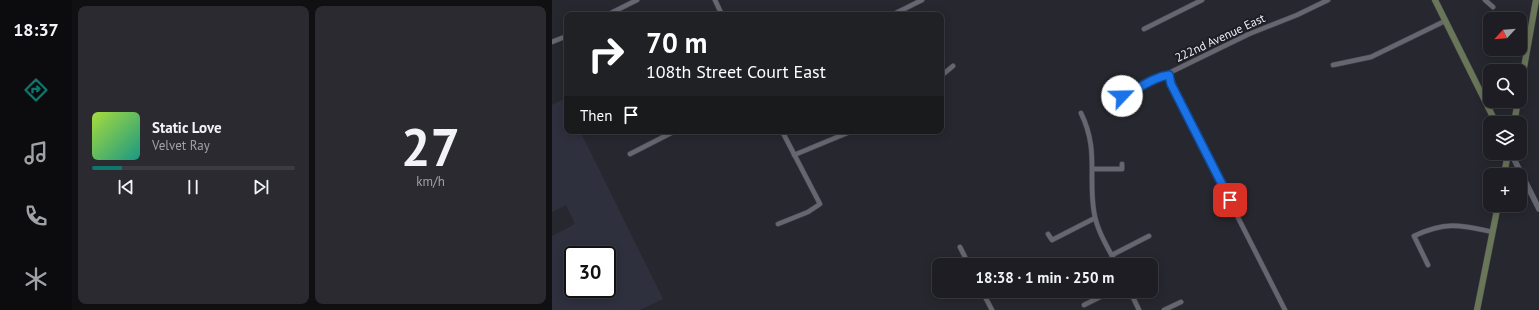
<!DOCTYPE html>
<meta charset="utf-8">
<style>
body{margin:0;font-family:"PT Sans",sans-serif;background:#2a2a30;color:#f1f3f6;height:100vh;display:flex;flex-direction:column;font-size:15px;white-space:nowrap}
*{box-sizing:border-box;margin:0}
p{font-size:13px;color:#a0a2a6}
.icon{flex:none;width:22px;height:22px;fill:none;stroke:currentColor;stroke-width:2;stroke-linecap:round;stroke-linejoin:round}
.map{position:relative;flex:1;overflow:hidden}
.drawer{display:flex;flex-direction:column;gap:6px;padding:6px;background:#101013;width:480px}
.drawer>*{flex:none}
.hud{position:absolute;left:12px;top:12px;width:380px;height:122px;border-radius:8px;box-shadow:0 2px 10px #0003,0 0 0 1px #3b3b41;background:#202124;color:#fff;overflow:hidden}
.needle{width:26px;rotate:244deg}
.fabs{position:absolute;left:931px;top:12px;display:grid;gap:8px}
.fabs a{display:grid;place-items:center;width:44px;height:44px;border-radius:8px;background:#1d1d23;box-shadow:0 2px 10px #0003,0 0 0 1px #3b3b41;font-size:20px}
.speed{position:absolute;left:12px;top:246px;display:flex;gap:8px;font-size:20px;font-weight:700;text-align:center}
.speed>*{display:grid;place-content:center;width:52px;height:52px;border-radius:50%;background:#1d1d23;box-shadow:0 2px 10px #0003,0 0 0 1px #3b3b41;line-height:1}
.speed .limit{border:2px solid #111;border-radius:6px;background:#fff;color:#111}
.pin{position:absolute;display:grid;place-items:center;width:34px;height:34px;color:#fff;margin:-17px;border-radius:8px;box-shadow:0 2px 6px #0006}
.me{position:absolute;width:44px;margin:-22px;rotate:66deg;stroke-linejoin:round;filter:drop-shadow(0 0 3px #0008)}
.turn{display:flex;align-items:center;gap:14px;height:84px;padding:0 16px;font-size:18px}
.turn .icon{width:52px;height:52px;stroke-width:2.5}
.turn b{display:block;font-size:28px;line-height:34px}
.then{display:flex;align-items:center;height:38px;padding:0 16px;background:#0003;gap:8px;font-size:15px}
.drawer .widget{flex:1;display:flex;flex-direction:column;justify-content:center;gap:6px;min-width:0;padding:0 14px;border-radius:8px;background:#2a2a30}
.drawer .dial{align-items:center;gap:0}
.dial b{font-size:52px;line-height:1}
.song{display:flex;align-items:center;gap:12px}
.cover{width:48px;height:48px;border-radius:6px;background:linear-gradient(135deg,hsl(80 70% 55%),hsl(170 70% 35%))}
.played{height:4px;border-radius:2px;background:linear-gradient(90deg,#0f766e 15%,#3b3b41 15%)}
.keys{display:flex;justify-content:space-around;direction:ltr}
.drawer .tiles{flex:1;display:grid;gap:6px;grid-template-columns:repeat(2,1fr)}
.trip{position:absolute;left:380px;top:258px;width:226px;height:40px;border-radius:8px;background:#1d1d23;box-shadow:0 2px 10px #0003,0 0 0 1px #3b3b41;font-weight:600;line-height:40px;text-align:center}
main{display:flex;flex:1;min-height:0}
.tabs{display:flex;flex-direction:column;width:72px;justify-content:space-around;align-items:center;background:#0c0c0e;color:#a0a2a6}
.tabs .icon{width:28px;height:28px}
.tabs .selected{color:#0f766e}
.tabs b{font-size:18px;color:#f1f3f6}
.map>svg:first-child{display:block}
.built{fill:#2f303e;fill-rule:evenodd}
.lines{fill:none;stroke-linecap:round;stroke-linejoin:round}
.minor-casing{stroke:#45454c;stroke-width:5.5}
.tertiary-casing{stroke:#45454c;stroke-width:6}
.secondary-casing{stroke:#45454c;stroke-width:7}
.minor{stroke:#65666f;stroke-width:4.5}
.tertiary{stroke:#65666f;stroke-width:5.5}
.secondary{stroke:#6a7658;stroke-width:6}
.route-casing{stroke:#114b97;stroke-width:10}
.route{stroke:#1a73e8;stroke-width:7}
.labels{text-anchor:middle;stroke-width:4;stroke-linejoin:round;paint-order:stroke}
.street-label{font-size:12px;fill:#eeeef4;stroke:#1d1e26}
</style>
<main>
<nav class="tabs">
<b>18:37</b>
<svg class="icon selected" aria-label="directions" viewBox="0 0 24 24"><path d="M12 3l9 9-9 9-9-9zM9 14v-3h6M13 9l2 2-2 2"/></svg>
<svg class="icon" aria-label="music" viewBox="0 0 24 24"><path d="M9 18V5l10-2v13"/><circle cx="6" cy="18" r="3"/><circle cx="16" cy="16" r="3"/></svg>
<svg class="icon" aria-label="phone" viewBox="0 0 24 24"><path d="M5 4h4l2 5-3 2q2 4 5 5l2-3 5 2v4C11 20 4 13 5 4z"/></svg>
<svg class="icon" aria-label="climate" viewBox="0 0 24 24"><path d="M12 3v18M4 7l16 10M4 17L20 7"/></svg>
</nav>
<section class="drawer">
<div class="tiles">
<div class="widget">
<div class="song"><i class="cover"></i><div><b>Static Love</b><p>Velvet Ray</p></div></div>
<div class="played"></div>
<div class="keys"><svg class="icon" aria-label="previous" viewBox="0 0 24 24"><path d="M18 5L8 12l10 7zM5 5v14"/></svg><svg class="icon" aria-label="pause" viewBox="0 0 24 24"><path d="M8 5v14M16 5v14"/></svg><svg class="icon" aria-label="next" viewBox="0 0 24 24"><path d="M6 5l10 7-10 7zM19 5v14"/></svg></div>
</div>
<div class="widget dial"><b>27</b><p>km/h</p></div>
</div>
</section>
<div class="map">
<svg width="987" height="310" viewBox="0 0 987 310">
<rect width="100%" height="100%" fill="#27272f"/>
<path class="built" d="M12,99L15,104V131H28L111,299L88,310H0V236L23,224L14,205L0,212V105ZM21,255H55V289H21Z"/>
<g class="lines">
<g class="minor-casing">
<g id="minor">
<path d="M163,0L170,15"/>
<path d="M933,0L941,7"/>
<path d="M55,15L85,0"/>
<path d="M340,15L370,0"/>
<path d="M592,29L650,0"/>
<path d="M0,42L15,36"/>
<path d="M781,65L819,57L893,21"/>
<path d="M617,75L619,84L641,129L733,310"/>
<path d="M389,76L401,66"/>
<path d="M570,95C586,90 601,77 617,75L619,72L697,34L745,15L776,0"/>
<path d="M529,113C547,150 536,175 542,212C545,231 556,248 565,265"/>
<path d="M78,154L123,131"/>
<path d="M242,155L300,131"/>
<path d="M541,169H570V164"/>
<path d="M226,224L256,212L268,204L230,131"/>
<path d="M496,234L500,240L543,218"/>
<path d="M408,247L417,265"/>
<path d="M560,255L597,236"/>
<path d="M876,265L862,236C894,221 908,225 941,232"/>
<path d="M430,291L440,310"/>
<path d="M578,291L587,310"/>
<path d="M532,305L560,291"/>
<path d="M612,310L629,302"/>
</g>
</g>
<g class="tertiary-casing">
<g id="tertiary">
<path d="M959,153L987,209"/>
<path d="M957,175H966"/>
</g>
</g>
<g class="secondary-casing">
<g id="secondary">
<path d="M883,0L944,123"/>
<path d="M968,90L984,0"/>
<path d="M962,123L966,101"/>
<path d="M952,175L956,153"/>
<path d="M925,310L946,205"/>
</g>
</g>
<use href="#minor" class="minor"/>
<use href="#tertiary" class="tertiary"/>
<use href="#secondary" class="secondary"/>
</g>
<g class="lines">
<g class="route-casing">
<path id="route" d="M570,96C586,90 600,77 617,75L619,84L678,200"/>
</g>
<use href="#route" class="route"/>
</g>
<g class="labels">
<g class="street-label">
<text transform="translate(668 38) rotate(-25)" y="4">222nd Avenue East</text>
</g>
</g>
</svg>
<div class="fabs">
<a><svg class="needle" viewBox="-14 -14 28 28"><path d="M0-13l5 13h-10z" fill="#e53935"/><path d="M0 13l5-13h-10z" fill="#a0a2a6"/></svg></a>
<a><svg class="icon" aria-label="search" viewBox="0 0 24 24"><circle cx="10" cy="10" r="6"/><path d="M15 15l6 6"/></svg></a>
<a><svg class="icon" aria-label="layers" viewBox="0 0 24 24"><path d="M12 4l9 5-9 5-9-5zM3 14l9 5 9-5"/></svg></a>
<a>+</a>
</div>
<div class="speed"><div class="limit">30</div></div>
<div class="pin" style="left:678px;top:200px;background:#d93025"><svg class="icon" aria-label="arrive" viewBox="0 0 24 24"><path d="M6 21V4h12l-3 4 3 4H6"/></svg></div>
<svg class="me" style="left:570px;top:96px" viewBox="-20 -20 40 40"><circle r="19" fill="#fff"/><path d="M0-13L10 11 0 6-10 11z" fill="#1a73e8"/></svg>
<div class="trip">18:38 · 1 min · 250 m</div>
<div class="hud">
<div class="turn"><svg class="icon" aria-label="right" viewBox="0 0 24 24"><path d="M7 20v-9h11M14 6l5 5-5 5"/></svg><div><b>70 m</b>108th Street Court East</div></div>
<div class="then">Then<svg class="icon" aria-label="arrive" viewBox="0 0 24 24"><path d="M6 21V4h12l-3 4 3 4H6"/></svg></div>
</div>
</div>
</main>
